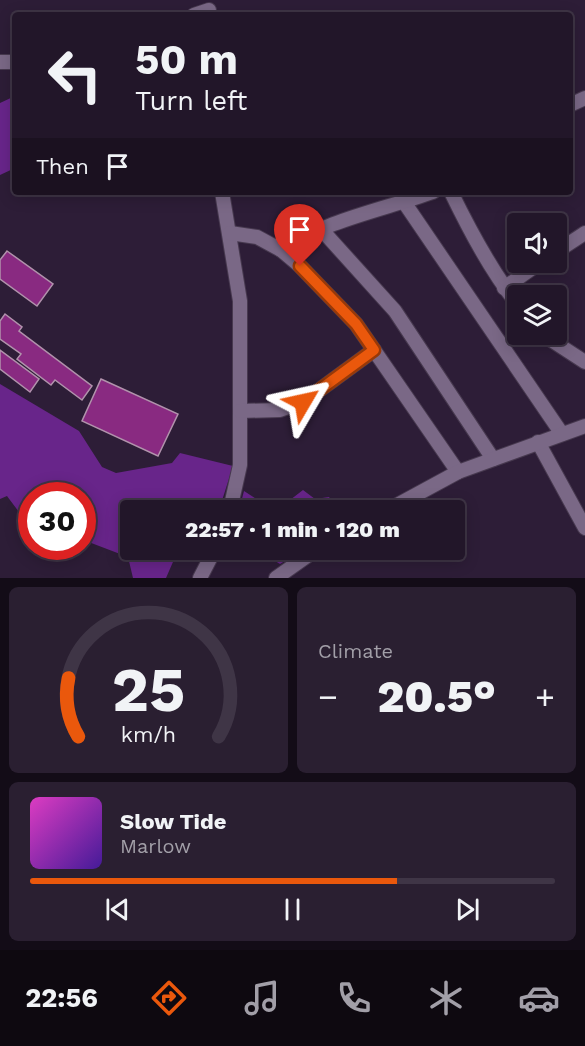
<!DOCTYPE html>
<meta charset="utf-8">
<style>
body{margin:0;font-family:"Work Sans",sans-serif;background:#2a1f31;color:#f1f3f6;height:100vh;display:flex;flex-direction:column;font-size:22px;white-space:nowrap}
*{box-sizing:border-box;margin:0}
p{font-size:20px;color:#a29fa8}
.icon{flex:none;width:33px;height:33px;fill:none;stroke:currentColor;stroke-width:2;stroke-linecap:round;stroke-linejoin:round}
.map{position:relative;height:578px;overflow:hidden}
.panel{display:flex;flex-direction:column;gap:9px;padding:9px;background:#130c17;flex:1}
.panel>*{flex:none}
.top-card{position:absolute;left:12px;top:12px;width:561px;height:183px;border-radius:6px;box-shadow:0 3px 15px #0003,0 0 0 2px #3f3546;background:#221629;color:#f1f3f6;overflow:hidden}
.buttons{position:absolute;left:507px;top:213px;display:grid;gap:12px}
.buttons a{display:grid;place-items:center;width:60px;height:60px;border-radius:6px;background:#221629;box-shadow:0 3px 15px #0003,0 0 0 2px #3f3546;font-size:30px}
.speed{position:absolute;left:18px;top:482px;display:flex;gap:12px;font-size:30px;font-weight:700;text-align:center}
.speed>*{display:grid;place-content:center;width:78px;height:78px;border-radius:50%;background:#221629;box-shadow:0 3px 15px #0003,0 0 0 2px #3f3546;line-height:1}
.speed .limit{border:9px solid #d22;background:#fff;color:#111}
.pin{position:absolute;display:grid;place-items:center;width:51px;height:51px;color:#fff;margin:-62px -26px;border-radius:50% 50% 50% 0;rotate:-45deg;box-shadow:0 0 6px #0007}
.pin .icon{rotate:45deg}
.me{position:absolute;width:66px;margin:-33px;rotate:54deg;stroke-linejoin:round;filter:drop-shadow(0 0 4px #0008)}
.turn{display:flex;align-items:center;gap:21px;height:126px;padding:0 24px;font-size:27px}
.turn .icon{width:78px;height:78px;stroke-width:2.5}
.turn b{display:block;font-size:42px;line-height:51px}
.then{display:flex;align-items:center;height:57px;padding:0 24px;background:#0003;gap:12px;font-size:22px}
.big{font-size:45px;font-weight:800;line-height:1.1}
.panel .widget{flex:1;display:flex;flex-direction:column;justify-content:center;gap:9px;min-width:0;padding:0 21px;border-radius:9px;background:#2a1f31}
.panel .dial{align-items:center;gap:0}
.dial svg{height:156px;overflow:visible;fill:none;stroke:#3f3546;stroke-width:7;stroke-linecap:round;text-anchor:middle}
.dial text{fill:#f1f3f6;stroke:none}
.song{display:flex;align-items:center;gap:18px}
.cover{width:72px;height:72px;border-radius:9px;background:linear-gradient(135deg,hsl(310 70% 55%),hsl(260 70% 35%))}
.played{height:6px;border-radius:3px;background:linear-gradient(90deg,#ea580c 70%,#3f3546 70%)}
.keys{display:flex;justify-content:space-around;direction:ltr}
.heat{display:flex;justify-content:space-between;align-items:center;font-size:33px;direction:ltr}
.panel .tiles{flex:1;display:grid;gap:9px;grid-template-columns:1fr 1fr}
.widget:last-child{grid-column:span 2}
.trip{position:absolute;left:120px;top:500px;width:345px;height:60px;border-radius:6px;background:#221629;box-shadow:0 3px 15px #0003,0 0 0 2px #3f3546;font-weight:800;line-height:60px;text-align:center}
.dock{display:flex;height:96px;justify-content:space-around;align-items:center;background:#0e0910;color:#a29fa8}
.dock .icon{width:42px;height:42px}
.dock .on{color:#ea580c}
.dock b{font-size:27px;color:#f1f3f6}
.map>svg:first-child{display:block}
.forest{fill:#68258a}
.building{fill:#892a81;stroke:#b192ac;stroke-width:1.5}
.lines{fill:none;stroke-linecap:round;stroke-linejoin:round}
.minor-casing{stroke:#47394f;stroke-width:16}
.minor{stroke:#7a6886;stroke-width:14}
.route-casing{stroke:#983908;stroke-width:15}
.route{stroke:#ea580c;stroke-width:10}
</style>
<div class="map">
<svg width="585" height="578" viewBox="0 0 585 578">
<rect width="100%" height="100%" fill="#2d1d37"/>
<g class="forest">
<path d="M15,96V168L0,175V103Z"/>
<path d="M0,384L79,431L102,467L116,473L172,463L180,453L233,466L219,510H130V549H203L200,557L176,555L166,578H133L128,557L86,541L83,542L82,495H32L31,528L7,496L0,499Z"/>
<path d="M303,490L315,499L329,497L337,510H277Z"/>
<path d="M244,491L273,510H239Z"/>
<path d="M256,549H304L280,564Z"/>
</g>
<g class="building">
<path d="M7,251L53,284L37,306L0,279V260Z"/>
<path d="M5,314L22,327L19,331L92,386L82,400L55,380L51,385L17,359L21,354L0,339V321Z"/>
<path d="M0,350L39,379L30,392L0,369Z"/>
<path d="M101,379L178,414L158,456L82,421Z"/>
</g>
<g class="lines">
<g class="minor-casing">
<g id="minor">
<path d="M194,15L209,10"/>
<path d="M0,62H15"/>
<path d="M570,105L585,98"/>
<path d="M222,192L240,301V465L230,510"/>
<path d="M451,192C470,231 491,271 518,305"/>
<path d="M404,202L562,434"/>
<path d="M321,229L395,311L493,459"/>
<path d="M230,233L257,237L281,250L300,266L356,324L458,472"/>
<path d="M281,250C327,220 382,210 433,192"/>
<path d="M556,252L585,233"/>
<path d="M504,288L541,262"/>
<path d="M542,334L585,362"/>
<path d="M240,411L280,410L303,402L374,350"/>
<path d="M538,442L585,528"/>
<path d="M388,510L458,472L585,426"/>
<path d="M200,578L215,549"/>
<path d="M276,578L317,549"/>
</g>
</g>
<use href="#minor" class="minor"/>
</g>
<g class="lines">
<g class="route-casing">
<path id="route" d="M300,266L356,324L374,350L303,402"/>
</g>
<use href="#route" class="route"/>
</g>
</svg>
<div class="buttons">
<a><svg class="icon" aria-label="sound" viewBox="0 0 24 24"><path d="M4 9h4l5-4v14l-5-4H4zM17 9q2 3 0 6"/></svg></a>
<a><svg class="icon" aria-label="layers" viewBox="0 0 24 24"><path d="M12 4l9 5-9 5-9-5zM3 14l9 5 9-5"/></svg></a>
</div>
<div class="speed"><div class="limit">30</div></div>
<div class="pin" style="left:300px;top:266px;background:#d93025"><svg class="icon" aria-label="arrive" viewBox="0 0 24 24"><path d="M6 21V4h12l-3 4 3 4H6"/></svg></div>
<svg class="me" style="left:303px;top:402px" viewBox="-20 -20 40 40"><path d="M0-17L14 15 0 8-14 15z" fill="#ea580c" stroke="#fff" stroke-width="4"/></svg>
<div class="trip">22:57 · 1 min · 120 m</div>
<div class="top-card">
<div class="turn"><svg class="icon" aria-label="left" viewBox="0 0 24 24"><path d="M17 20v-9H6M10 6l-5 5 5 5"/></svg><div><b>50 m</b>Turn left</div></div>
<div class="then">Then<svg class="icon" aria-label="arrive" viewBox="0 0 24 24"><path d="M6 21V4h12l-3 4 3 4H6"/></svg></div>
</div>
</div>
<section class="panel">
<div class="tiles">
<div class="widget dial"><svg viewBox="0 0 100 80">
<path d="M14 69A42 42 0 1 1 86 69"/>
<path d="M14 69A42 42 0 0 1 9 39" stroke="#ea580c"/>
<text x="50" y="56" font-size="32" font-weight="700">25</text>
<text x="50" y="72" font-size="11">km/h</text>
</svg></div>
<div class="widget"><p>Climate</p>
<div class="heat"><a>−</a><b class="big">20.5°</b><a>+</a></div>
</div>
<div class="widget">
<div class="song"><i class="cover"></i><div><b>Slow Tide</b><p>Marlow</p></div></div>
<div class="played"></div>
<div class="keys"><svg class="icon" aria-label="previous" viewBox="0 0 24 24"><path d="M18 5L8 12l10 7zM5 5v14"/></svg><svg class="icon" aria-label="pause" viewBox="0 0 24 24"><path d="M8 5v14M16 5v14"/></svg><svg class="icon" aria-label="next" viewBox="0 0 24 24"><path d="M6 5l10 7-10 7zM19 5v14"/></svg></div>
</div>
</div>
</section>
<nav class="dock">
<b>22:56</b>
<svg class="icon on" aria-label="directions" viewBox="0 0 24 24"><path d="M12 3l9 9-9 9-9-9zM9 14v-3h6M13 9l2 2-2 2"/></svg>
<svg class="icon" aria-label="music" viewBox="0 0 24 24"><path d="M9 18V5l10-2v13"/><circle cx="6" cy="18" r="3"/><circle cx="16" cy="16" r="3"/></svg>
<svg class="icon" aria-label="phone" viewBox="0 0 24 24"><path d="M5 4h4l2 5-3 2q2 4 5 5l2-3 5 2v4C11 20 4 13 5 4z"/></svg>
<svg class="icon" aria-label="climate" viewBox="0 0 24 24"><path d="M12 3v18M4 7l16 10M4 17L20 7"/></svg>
<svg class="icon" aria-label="car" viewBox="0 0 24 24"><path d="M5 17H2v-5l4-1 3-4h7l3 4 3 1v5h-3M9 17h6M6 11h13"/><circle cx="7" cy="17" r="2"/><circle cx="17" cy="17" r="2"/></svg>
</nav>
